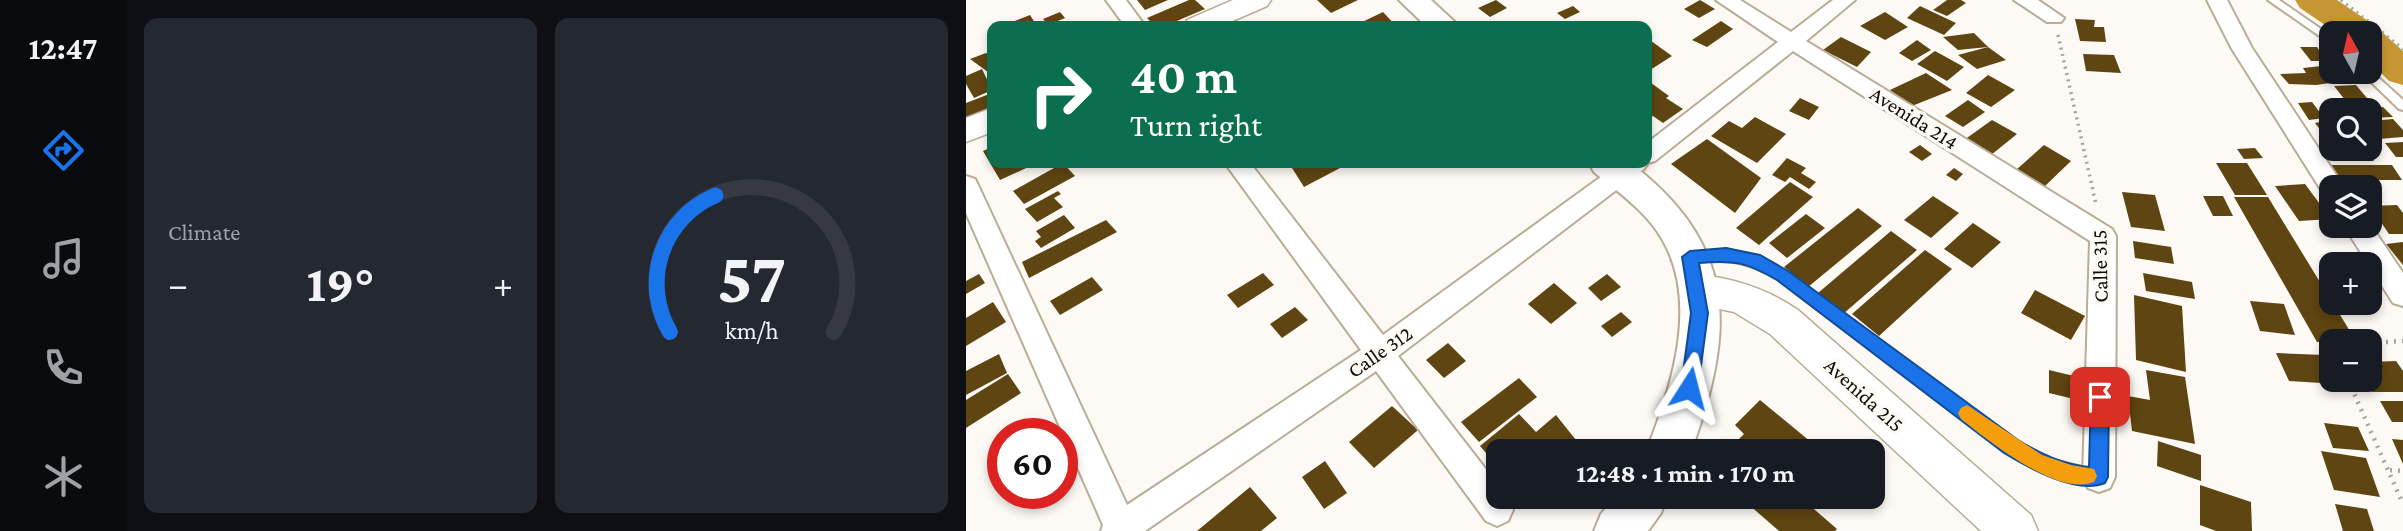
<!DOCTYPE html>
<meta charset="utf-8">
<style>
body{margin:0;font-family:"Crimson Pro",serif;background:#242831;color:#f1f3f6;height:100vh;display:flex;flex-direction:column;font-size:26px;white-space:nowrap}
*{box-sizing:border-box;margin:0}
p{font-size:23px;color:#9ea1a6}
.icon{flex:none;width:38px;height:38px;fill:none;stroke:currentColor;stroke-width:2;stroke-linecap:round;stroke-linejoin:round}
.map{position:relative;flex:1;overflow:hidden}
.sheet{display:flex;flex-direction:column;gap:18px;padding:18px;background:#0d0f14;width:840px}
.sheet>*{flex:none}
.banner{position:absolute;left:21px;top:21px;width:665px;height:147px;border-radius:14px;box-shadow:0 4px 10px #0003;background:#0b6e4f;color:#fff;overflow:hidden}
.needle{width:46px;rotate:352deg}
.tools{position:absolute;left:1353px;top:21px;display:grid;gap:14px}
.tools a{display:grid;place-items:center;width:63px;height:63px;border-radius:14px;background:#171b24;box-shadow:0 4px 10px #0003;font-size:35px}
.speed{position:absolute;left:21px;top:418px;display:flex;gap:14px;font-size:35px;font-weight:700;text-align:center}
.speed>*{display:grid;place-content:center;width:91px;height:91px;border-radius:50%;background:#171b24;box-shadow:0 4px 10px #0003;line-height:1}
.speed .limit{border:10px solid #d22;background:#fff;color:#111}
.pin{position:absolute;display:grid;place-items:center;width:60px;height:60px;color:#fff;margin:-30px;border-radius:14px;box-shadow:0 4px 10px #0006}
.me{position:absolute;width:77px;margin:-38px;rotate:9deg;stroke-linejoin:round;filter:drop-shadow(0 0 5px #0008)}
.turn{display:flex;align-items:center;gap:24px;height:147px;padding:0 28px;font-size:32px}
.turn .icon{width:91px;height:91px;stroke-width:2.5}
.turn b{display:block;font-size:49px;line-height:60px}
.big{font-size:52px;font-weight:700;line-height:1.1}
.sheet .tile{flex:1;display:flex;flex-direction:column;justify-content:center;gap:10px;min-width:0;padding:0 24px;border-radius:14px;background:#242831}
.sheet .dial{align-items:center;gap:0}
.dial svg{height:182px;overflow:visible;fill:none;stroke:#363941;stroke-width:7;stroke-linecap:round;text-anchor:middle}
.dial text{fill:#f1f3f6;stroke:none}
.heat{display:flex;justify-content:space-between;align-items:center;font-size:38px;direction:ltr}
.sheet .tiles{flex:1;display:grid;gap:18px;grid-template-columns:repeat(2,1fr)}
.trip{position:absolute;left:520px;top:439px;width:399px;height:70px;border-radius:14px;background:#171b24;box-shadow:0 4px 10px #0003;font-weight:700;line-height:70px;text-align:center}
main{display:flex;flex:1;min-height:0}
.tab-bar{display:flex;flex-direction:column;width:126px;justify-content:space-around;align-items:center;background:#090b0e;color:#9ea1a6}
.tab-bar .icon{width:49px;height:49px}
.tab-bar .current{color:#1a73e8}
.tab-bar b{font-size:32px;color:#f1f3f6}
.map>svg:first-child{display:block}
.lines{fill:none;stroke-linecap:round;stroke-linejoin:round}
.river{fill:#c79634;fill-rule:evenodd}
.building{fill:#5f4511}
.lane-casing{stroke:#baac95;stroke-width:4}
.street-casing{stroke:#baac95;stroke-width:4}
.secondary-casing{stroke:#baac95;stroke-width:3}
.primary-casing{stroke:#baac95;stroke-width:4}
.path-far1{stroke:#a7a39d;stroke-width:3.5;stroke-dasharray:2 4.5;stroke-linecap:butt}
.path{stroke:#a7a39d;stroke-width:4.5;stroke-dasharray:2 6;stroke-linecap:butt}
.lane{fill:#fff;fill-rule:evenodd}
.street{fill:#fff;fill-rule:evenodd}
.secondary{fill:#fff;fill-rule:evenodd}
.primary{fill:#fff;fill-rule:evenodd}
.route{fill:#1a73e8;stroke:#114b97;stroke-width:2}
.slow{fill:#f59e0b}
.labels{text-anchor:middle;stroke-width:7;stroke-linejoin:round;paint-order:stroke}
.street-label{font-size:21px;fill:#100b04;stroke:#fdfaf5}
</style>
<main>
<nav class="tab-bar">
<b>12:47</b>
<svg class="icon current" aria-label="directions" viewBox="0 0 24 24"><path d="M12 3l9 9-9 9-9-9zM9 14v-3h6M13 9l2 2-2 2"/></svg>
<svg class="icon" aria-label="music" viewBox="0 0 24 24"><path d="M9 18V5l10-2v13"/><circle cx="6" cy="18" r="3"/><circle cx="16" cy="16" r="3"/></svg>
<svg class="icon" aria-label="phone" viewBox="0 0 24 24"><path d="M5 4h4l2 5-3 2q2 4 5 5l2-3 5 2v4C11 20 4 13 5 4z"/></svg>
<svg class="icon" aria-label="climate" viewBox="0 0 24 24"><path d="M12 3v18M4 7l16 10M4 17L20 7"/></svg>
</nav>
<section class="sheet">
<div class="tiles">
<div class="tile"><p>Climate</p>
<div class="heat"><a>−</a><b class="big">19°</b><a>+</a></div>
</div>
<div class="tile dial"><svg viewBox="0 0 100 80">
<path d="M14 69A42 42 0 1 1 86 69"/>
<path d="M14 69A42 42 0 0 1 34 9" stroke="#1a73e8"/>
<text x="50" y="56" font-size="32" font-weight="700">57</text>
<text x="50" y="72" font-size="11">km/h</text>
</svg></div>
</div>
</section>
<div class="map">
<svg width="1437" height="531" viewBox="0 0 1437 531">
<rect width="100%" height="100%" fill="#fdfaf5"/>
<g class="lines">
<path class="river" d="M1329,0H1371L1408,25L1437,51V85L1423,81L1404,62V33H1371L1334,8Z"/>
</g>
<g class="building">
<path d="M171,0H202L179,10Z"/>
<path d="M223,0H229L239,9L199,26H189L181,18Z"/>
<path d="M351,0H392L365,13Z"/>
<path d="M530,0L541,8L524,17L512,8Z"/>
<path d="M734,0L749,9L733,18L718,9Z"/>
<path d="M981,0H995L1000,3L981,16L967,10Z"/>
<path d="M607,6L614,12L599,19L591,13Z"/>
<path d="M954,6L990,23L978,35L941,18Z"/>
<path d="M94,12L99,18L82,25L77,19Z"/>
<path d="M417,12L430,26H388Z"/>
<path d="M919,12L942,27L919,40L894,26Z"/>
<path d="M64,15L71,26H36Z"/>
<path d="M1109,19L1129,20L1128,27H1138L1140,42L1114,41Z"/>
<path d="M755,21L767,29L741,47L726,40Z"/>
<path d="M1008,33L1022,47L992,50L977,37Z"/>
<path d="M875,37L905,52L891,67L857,50Z"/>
<path d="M681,38L706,56L681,72Z"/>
<path d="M951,40L965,50L946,61L933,53Z"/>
<path d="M1022,47L1040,60L1011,69L992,55Z"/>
<path d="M1334,47H1351L1361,61H1345Z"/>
<path d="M969,51L998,67L981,81L951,64Z"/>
<path d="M20,53L26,56V75L4,59Z"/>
<path d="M1117,54L1148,55L1155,73L1120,71Z"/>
<path d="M1365,65V72H1378L1385,80L1350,85L1323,84L1314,74L1340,73L1337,68Z"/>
<path d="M16,69L26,90L8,98L0,84V76Z"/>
<path d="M960,73L986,90L946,106L924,90Z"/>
<path d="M1022,75L1049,90L1025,107L1000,93Z"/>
<path d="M681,80L703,96L700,98L717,109L697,123L687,116L681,120Z"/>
<path d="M1390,85L1406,104L1383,105L1368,86Z"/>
<path d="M26,93V108L0,120V103Z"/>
<path d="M834,98L853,107L843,120L823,111Z"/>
<path d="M1002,100L1019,112L997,127L979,116Z"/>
<path d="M1346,102L1358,118L1343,120L1332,103Z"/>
<path d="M1417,107L1427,117L1404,118V108Z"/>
<path d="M789,117L820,134L791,163L745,136L763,121L776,128Z"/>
<path d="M1427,119L1437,130V137L1413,139L1404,128V121Z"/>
<path d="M1026,120L1051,134L1025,155L998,140Z"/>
<path d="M1365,120V140H1362L1349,123Z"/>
<path d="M741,139L795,178L769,213L705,164Z"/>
<path d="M1437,142V157H1430L1419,143Z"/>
<path d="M954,145L966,154L956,161L943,152Z"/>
<path d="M1078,145L1105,161L1078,187L1050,170Z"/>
<path d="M26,147V163H71L34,180L17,151Z"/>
<path d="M1289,148L1297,158L1278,159L1271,149Z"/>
<path d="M1366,149H1400L1408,161H1374Z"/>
<path d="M821,158L840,168L835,173L850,182L843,189L824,177L819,182L806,175Z"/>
<path d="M97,163L109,176L58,204L47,191Z"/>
<path d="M336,163H373L376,167L338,187L326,168Z"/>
<path d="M1250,163H1281L1301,195H1269Z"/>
<path d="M1361,165H1426L1436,180H1371Z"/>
<path d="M988,168L997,174L990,181L980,175Z"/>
<path d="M824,182L847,197L793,245L770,228Z"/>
<path d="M1339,184L1365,219L1333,221L1309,186Z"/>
<path d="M92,191L95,194L88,198L97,207L71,222L59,209Z"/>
<path d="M1156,192L1189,195L1199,231L1165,227Z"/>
<path d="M967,196L993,213L965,238L938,220Z"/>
<path d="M1237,196H1257L1267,216H1247Z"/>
<path d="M1268,197H1302L1390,341L1351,342Z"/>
<path d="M1431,205L1437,213V234H1423L1404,206Z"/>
<path d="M892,208L916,226L842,287L818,267Z"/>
<path d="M840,214L859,228L821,258L803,243Z"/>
<path d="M98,215L109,228L75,248L69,241L75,237L70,231Z"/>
<path d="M140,220L151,232L63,278L56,262Z"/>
<path d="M1007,223L1035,242L1006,268L978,249Z"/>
<path d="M925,231L951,250L877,314L852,293Z"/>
<path d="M1167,241L1205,247L1208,264L1169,258Z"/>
<path d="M1437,242V265L1420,244Z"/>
<path d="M959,250L986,269L913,336L886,314Z"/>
<path d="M297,273L308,285L272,308L261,295Z"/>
<path d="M1177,273L1226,282L1229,299L1180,291Z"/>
<path d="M13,274L19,283L0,294V281Z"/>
<path d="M641,274L655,287L635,301L622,288Z"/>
<path d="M126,277L137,290L94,315L84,301Z"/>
<path d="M588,283L611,303L585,324L562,304Z"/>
<path d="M1069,290L1119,316L1105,340L1055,313Z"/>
<path d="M1168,295L1216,306L1220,372L1170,360Z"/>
<path d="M1284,301L1318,304L1329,335L1294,331Z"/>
<path d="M27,302L40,322L0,346V318Z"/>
<path d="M329,307L342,320L316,338L304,324Z"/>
<path d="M655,312L666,322L646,337L635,326Z"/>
<path d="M482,343L500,361L478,378L460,360Z"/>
<path d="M1310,353L1358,355L1365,370V380H1370L1372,384L1323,381Z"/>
<path d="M33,354L41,373L0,395V371Z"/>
<path d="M1430,361L1437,371V392H1406L1399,380H1404V362Z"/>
<path d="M1083,370L1116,378V401L1083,393Z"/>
<path d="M1180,370L1219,377L1229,444L1166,431L1162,396L1184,400Z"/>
<path d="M42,374L55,393L0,428V400Z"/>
<path d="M553,378L571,397L513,442L495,422Z"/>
<path d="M794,400L851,447L846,452H781L770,442L778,434L769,425Z"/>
<path d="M1414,401H1437V422H1426Z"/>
<path d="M426,406L452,430L408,468L383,442Z"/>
<path d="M553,414L570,432L590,415L610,440L601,452H532V467L514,446Z"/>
<path d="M1358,423L1392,427L1403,451L1367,448Z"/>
<path d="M1426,439L1437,440V464Z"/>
<path d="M1192,441L1235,455V481L1191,466Z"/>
<path d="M1355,451L1400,458L1414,497L1368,490Z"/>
<path d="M37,457V493L35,494L22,466Z"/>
<path d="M359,461L381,493L358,509L336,477Z"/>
<path d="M1234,485L1285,502L1286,531H1250L1234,525Z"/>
<path d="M284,487L311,518L295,531H231Z"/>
<path d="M774,497H834L871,529L869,531H813Z"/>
<path d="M1369,504L1401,509L1408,531H1377Z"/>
</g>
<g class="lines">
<g class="lane-casing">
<g id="lane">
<path d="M1302,0H1313L1365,36V44Z"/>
<path d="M1404,70L1437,100V110L1433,109L1395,72H1404Z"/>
<path d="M751,251L782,255L821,272L1050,442L1087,460L1137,472L1139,477L1137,482L1132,484C1099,480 1069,469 1040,452L813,280C794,269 776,261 754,261C743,260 731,263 721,260L719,257L721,254Z"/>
</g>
</g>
<g class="street-casing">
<g id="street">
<path d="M140,0H160L179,26H159Z"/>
<path d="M750,0H774L825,32L867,0H889L840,41L1146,229L1150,236L1149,477L1144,488L1133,492L1122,488L1117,477L1124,241L827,51L689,161L682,163L678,169L432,356L532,485V497L542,499L547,510L542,521L531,526L520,521L410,371L179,531H135L137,525L0,213V176L9,179L12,185L161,505L395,350L259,163H284L417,335L654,163H681V143L812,42Z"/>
<path d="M1048,0H1072L1098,18L1095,22H1081Z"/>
<path d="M1241,0H1261L1286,48L1378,187H1365V196L1357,193L1266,49Z"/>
<path d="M1404,224L1437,273V306L1427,303L1378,226Z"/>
</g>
</g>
<g class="secondary-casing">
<g id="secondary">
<path d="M267,0H305L301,6L255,26H217L221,20Z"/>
<path d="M26,108V132L0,142V118Z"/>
<path d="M732,275C769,278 801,289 832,310L1065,515L1072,531H1015L804,334L768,312L719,302L713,291L719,280Z"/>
</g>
</g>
<g class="primary-casing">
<g id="primary">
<path d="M433,0H465L493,26H460Z"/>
<path d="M623,163H664L672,169C775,252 766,337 725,452H680C705,389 734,303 696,239C681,212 652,192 628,172Z"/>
<path d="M649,497H701L695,513L682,531H628L635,514Z"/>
</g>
</g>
<g class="path-far1">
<path d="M1375,0L1437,49"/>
<path d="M1092,35L1130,204"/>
</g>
<g class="path">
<path d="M1404,343L1437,341"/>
<path d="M1382,380L1437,504"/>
<path d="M1424,470L1437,471"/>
</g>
<use href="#lane" class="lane"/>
<use href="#street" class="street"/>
<use href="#secondary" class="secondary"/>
<use href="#primary" class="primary"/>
</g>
<path class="route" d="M760,248L794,255L822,271L1052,440C1075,454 1096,464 1123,467L1125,397L1128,391L1134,388L1140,391L1143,397L1142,477L1139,483C1110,495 1063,468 1038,453L811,280C780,262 769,260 733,263L742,313L732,388L730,394L723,397L717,394L715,388L725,313L716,257L724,251Z"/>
<path class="slow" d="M1001,405L1076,455L1105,465L1128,469L1131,476L1128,482C1092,497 1023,441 995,419L992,413L995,408Z"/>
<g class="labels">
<g class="street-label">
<text transform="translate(948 118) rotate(32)" y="7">Avenida 214</text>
<text transform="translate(1134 266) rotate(-91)" y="7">Calle 315</text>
<text transform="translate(414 352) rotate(-35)" y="7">Calle 312</text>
<text transform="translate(898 395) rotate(42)" y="7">Avenida 215</text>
</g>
</g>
</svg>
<div class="tools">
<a><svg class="needle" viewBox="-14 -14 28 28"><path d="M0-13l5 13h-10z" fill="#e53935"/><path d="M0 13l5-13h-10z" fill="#9ea1a6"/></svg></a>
<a><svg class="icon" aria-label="search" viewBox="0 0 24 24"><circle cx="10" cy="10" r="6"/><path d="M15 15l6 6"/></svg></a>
<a><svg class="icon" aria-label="layers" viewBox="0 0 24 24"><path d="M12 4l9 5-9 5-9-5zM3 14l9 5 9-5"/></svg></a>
<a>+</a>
<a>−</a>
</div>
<div class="speed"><div class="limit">60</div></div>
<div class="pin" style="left:1134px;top:397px;background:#d93025"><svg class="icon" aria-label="arrive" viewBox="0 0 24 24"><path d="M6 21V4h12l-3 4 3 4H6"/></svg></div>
<svg class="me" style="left:723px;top:388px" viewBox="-20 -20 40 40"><path d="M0-17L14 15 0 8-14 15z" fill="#1a73e8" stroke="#fff" stroke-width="4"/></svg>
<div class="trip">12:48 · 1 min · 170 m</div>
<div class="banner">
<div class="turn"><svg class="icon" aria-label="right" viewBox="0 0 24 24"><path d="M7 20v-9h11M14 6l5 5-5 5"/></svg><div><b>40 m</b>Turn right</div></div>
</div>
</div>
</main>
